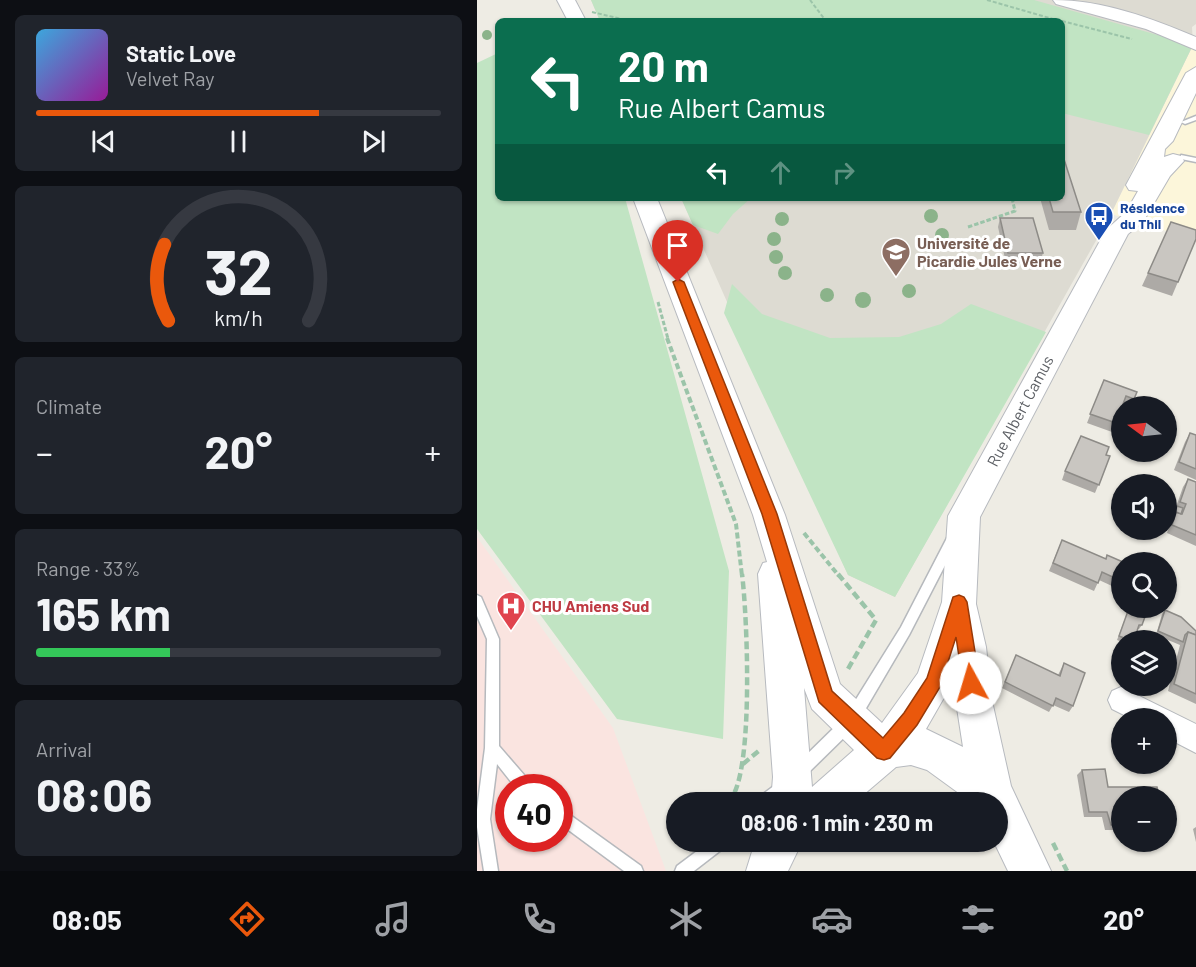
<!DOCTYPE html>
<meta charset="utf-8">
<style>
body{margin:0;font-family:Barlow,sans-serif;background:#20242c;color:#f1f3f6;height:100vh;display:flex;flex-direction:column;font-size:22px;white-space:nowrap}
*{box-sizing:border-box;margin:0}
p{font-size:20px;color:#9ea1a6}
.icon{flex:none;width:33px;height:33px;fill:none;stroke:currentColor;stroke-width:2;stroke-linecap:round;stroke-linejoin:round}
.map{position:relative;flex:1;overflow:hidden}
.drawer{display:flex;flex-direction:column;gap:15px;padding:15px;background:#0d0f14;width:477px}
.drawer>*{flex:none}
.guide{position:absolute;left:18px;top:18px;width:570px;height:183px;border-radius:9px;box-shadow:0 2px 4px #0004;background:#0b6e4f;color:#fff;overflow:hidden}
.needle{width:39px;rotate:285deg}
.controls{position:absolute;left:634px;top:396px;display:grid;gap:12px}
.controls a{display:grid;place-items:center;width:66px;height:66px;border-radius:50%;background:#171b24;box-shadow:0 2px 4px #0004;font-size:30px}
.speed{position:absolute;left:18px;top:774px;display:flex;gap:12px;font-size:30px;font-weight:700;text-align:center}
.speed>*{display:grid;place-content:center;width:78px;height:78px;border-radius:50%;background:#171b24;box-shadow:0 2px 4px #0004;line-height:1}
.speed .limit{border:9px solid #d22;background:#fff;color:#111}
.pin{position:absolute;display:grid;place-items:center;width:51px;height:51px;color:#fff;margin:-62px -26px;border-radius:50% 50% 50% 0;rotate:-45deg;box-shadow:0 0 6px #0007}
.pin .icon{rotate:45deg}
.me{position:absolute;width:66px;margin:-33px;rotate:354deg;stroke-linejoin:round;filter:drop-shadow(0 0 4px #0008)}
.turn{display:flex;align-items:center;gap:21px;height:126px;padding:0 24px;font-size:27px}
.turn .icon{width:78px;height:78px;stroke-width:2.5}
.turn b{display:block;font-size:42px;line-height:51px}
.lanes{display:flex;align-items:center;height:57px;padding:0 24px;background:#0003;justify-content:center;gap:30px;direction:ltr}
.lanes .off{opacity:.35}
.big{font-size:45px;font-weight:700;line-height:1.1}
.drawer .widget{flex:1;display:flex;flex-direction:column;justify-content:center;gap:9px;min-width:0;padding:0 21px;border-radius:9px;background:#20242c}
.drawer .dial{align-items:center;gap:0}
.dial svg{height:156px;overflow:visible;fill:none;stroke:#363941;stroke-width:7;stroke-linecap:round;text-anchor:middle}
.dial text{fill:#f1f3f6;stroke:none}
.song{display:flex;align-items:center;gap:18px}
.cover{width:72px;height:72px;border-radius:9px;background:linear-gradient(135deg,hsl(200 70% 55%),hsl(300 70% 35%))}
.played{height:6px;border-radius:3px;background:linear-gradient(90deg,#ea580c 70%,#363941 70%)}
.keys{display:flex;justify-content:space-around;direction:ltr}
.heat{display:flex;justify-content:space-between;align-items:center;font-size:33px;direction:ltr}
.charge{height:9px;border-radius:4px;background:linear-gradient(90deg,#34c759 33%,#363941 0)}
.trip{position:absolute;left:189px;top:792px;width:342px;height:60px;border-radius:30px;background:#171b24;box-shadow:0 2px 4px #0004;font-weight:700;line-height:60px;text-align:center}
.tab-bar{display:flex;height:96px;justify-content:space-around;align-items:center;background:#090b0e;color:#9ea1a6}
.tab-bar .icon{width:42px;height:42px}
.tab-bar .active{color:#ea580c}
.tab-bar b{font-size:27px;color:#f1f3f6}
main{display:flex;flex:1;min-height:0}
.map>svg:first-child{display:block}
.commercial{fill:#fcf6da}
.education{fill:#dddbd2}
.medical{fill:#fae4e0;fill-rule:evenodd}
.green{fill:#c1e4c3}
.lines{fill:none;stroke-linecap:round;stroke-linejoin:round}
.lane-casing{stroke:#b6b9bd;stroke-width:3}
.street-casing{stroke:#b6b9bd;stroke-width:2}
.secondary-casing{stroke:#b7babf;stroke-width:2}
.path-far3{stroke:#9bc4a9;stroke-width:2;stroke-dasharray:4 2;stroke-linecap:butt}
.path-far2{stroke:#9bc4a9;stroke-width:3;stroke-dasharray:4.5 2;stroke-linecap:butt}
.path-far1{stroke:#9bc4a9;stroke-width:4;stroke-dasharray:6 3;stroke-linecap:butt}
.path{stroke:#9bc4a9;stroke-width:4.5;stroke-dasharray:8 4;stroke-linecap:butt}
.lane{fill:#fff;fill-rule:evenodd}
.street{fill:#fff;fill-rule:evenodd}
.secondary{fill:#fff;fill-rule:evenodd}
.tree{fill:#8bb38a}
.wall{fill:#adaaa6}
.building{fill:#c9c6c1;stroke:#8d8b87;stroke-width:1.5}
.route{fill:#ea580c;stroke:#983908;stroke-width:1.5}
.labels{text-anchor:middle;stroke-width:6;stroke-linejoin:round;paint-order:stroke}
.far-transit-label{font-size:14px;font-weight:bold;fill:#164399;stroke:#fff;text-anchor:start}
.education-label{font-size:16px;font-weight:bold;fill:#785e54;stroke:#fff;text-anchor:start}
.street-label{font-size:16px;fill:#5c5f64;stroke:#fff}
.health-label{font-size:16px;font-weight:bold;fill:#be3a42;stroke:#fff;text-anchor:start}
</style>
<main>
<section class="drawer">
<div class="widget">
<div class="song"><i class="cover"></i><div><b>Static Love</b><p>Velvet Ray</p></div></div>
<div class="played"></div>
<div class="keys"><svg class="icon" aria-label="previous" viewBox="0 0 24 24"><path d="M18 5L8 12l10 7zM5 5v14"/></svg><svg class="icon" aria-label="pause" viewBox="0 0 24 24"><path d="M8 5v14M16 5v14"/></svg><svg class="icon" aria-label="next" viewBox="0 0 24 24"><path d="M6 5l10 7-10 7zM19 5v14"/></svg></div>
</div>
<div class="widget dial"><svg viewBox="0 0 100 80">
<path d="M14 69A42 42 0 1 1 86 69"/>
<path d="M14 69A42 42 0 0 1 12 30" stroke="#ea580c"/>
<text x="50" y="56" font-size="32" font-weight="700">32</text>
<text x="50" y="72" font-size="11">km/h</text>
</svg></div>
<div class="widget"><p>Climate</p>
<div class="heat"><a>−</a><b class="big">20°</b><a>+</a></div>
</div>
<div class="widget"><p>Range · 33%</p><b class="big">165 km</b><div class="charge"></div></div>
<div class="widget"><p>Arrival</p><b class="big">08:06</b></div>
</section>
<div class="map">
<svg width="719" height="871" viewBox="0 0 719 871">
<rect width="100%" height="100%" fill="#eeece4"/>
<path class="commercial" d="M716,45L719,46V240L634,214Z"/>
<path class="education" d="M114,0H719V24L715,27L716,45L634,214L418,597L371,575L204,198H585V21H123Z"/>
<path class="medical" d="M0,537L136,728L189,871H0ZM32,788H82V838H32Z"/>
<g class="green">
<path d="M114,0H557L716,45L672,135L585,113V21H123Z"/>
<path d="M21,53V198H148L252,571L246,739L140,719L0,529V63Z"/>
<path d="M204,198H274L256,214L241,234L216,225Z"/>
<path d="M255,284L285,314L353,338L422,337L464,324L494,304L569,332L418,597L371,575L247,313Z"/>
</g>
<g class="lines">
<g class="lane-casing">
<g id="lane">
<path d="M719,116V120L708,124L704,122Z"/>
<path d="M704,155L719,158V162L704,159Z"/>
<path d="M475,535L479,536L481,540L479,544L432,635L378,727L328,776L323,778L318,776L316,771L318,766L368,717L424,627L471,536Z"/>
<path d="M0,595L4,597L22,639V746L54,783L56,788H39L20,764L13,819L21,871H7L0,827V810L8,748L10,639L0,616Z"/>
<path d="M305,780L310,782L312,787C305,802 295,802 280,802L282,797Z"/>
<path d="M82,807L164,866L166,871H147L82,823Z"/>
<path d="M232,842H250L248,847L217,871H198L200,866Z"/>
</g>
</g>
<g class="street-casing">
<path id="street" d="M644,687L719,724V753L690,738V718H653L635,709L631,700L635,691Z"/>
</g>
<g class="secondary-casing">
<g id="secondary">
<path d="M80,0H98L109,21H91Z"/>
<path d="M576,0C626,0 674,18 719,37V50L669,29L579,4Z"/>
<path d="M719,67V93L696,141L688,149L687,157L696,154L704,156L707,161L693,176L666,222L651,234L503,517L499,604L509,647L515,701L534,786L574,871H531L517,842H520V802H494L450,770L434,765L419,767L378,802H294L296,777L281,574L286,563L290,562L276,515L156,198H180L308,515L363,684L405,723L441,673L465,602L471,516L629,230L649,212L661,191L652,190L649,185L709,73ZM476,682L486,747L449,729ZM327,688L335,709L377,750L335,787Z"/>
<path d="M278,842H325L311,871H269Z"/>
</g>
</g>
<g class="path-far3">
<path d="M333,0L349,21"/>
<path d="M510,0L583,21"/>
<path d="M115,12L153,21"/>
<path d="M585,21L655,39"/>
</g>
<g class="path-far2">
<path d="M491,227L538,211L535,198"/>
<path d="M181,302L191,339"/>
</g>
<g class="path-far1">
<path d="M190,338L259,524L265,576"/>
<path d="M327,533L362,576"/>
</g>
<g class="path">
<path d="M361,574L399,620L371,669"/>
<path d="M266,764L284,749"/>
<path d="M251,802C278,780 270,612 265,574"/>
<path d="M576,843L590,871"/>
</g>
<use href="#lane" class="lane"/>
<use href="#street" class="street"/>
<use href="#secondary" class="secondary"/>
</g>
<g class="tree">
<circle cx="10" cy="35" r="5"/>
<circle cx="454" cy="216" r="7"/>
<circle cx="305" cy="219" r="7"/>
<circle cx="465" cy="235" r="7"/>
<circle cx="297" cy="239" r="7"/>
<circle cx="299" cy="257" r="7"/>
<circle cx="308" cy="273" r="7"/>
<circle cx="432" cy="291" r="7"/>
<circle cx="350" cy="295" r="7"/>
<circle cx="386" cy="300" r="8"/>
</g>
<g class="wall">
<path d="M563,198H585L604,212L599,230H572Z"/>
<path d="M523,218L566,253L563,262L529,263L521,227Z"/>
<path d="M719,239L695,296L665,286L671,273Z"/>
<path d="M627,380L660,392L653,406L646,405L635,432L610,423Z"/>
<path d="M713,433L719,435V480L697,470L708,442Z"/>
<path d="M629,455L633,456L618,493L585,480L588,471Z"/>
<path d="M711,479L719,482V546L690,533L706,487Z"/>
<path d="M585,540L640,579L635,586L622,580L617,591L572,571Z"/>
<path d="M652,608L665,625L662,629H661L657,640H645V642L640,640Z"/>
<path d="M688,610L719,631V704L691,691L703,645L679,635L685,614Z"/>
<path d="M539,655L581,675L587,663L596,706L592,712L576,705L572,712L525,688Z"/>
<path d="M605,770L645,796V830H628L625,817H607L600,775Z"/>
<path d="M719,827V842L716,829Z"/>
</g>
<g class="building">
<path d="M585,153L604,212H576L572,198H585Z"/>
<path d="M523,218H556L566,253H531Z"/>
<path d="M694,222L719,230V239L701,282L671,273Z"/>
<path d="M627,380L660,392L657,399L649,396L639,423L613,414Z"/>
<path d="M713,433L719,435V469L702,462Z"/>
<path d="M604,436L632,447L629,455L633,456L622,485L588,471Z"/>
<path d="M711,479L719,482V535L695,525L699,512L705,514L709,504L703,502Z"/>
<path d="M700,506L706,508L704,514L699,512L697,516Z"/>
<path d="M585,540L629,559L630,555L646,562H645V565L640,579L625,572L621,583L576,563Z"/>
<path d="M652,608H655L669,614L665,625H662L657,640H652L642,636Z"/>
<path d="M688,610L704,617L719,631V635L711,632L708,635L706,642L681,631Z"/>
<path d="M711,632L719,635V694L697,684Z"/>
<path d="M539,655L583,676L587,663L608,673L596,706L579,698L576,706L528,682Z"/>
<path d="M628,769L631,787H680L682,796H645V825H634L630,812H612L605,770Z"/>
</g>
<path class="route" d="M201,279L207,282L300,514L355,691L406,738L427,713L450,678L476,597L482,595L487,597L490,602L503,683L500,689L494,691L488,689L486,683L479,637L463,687L440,725L413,758L407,760L400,758L342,702L285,514L196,282Z"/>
<defs>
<g id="bus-pin" transform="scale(1.5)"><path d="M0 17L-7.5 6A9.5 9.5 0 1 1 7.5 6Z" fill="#1a4fb4" stroke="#fff"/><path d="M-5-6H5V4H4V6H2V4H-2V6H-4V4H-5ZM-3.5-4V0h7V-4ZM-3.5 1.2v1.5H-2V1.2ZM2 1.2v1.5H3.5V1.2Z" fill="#fff"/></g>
<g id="university-pin" transform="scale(1.5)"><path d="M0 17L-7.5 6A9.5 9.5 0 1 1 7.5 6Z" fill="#8d6e63" stroke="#fff"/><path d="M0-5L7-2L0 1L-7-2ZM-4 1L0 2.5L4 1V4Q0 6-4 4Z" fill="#fff"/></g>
<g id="hospital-pin" transform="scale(1.5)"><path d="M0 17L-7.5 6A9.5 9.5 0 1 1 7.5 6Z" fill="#e0444e" stroke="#fff"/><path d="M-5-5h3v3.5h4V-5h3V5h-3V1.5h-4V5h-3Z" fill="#fff"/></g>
</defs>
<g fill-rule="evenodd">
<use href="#bus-pin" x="622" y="216"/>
<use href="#university-pin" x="419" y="252"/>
<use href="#hospital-pin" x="34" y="606"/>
</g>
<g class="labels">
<g class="far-transit-label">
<text x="643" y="213">Résidence<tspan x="643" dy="16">du Thil</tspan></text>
</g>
<g class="education-label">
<text x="440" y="249">Université de<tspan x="440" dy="18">Picardie Jules Verne</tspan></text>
</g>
<g class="street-label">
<text transform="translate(543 411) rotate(-62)" y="6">Rue Albert Camus</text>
</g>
<g class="health-label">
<text x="55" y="612">CHU Amiens Sud</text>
</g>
</g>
</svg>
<div class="controls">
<a><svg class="needle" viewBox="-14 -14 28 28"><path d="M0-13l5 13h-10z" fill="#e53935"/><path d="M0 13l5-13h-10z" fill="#9ea1a6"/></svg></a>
<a><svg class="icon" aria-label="sound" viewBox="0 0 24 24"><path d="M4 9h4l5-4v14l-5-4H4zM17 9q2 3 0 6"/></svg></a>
<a><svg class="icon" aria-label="search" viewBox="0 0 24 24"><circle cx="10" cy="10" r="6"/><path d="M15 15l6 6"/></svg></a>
<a><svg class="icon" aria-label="layers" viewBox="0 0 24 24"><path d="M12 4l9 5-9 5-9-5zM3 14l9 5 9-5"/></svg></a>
<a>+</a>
<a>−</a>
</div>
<div class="speed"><div class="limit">40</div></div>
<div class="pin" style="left:201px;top:282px;background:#d93025"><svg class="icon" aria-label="arrive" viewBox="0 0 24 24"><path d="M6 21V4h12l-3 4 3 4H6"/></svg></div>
<svg class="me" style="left:494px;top:683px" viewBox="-20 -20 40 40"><circle r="19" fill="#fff"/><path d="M0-13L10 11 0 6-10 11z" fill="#ea580c"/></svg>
<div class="trip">08:06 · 1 min · 230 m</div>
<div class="guide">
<div class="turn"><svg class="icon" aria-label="left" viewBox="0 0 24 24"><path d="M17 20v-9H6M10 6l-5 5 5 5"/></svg><div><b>20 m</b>Rue Albert Camus</div></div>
<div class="lanes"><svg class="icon" aria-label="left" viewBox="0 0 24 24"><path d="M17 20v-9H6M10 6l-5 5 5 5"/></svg><svg class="icon off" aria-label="ahead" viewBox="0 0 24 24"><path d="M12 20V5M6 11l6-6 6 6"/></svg><svg class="icon off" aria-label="right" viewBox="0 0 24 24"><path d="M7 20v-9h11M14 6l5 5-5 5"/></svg></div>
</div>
</div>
</main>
<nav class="tab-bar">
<b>08:05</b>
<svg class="icon active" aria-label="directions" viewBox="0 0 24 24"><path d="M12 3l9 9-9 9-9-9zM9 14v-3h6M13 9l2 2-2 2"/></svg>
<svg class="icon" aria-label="music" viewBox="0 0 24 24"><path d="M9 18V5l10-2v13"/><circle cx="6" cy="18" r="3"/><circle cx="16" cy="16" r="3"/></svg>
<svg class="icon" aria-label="phone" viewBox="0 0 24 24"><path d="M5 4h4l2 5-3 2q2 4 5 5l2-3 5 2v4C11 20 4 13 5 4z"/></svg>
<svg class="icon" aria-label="climate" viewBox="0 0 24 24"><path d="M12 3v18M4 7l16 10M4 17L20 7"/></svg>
<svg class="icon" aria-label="car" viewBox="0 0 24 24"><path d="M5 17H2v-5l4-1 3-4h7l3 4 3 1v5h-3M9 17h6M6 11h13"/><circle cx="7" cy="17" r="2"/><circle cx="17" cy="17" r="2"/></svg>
<svg class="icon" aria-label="filters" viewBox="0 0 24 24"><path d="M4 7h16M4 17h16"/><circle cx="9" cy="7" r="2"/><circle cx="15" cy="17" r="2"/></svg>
<b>20°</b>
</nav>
